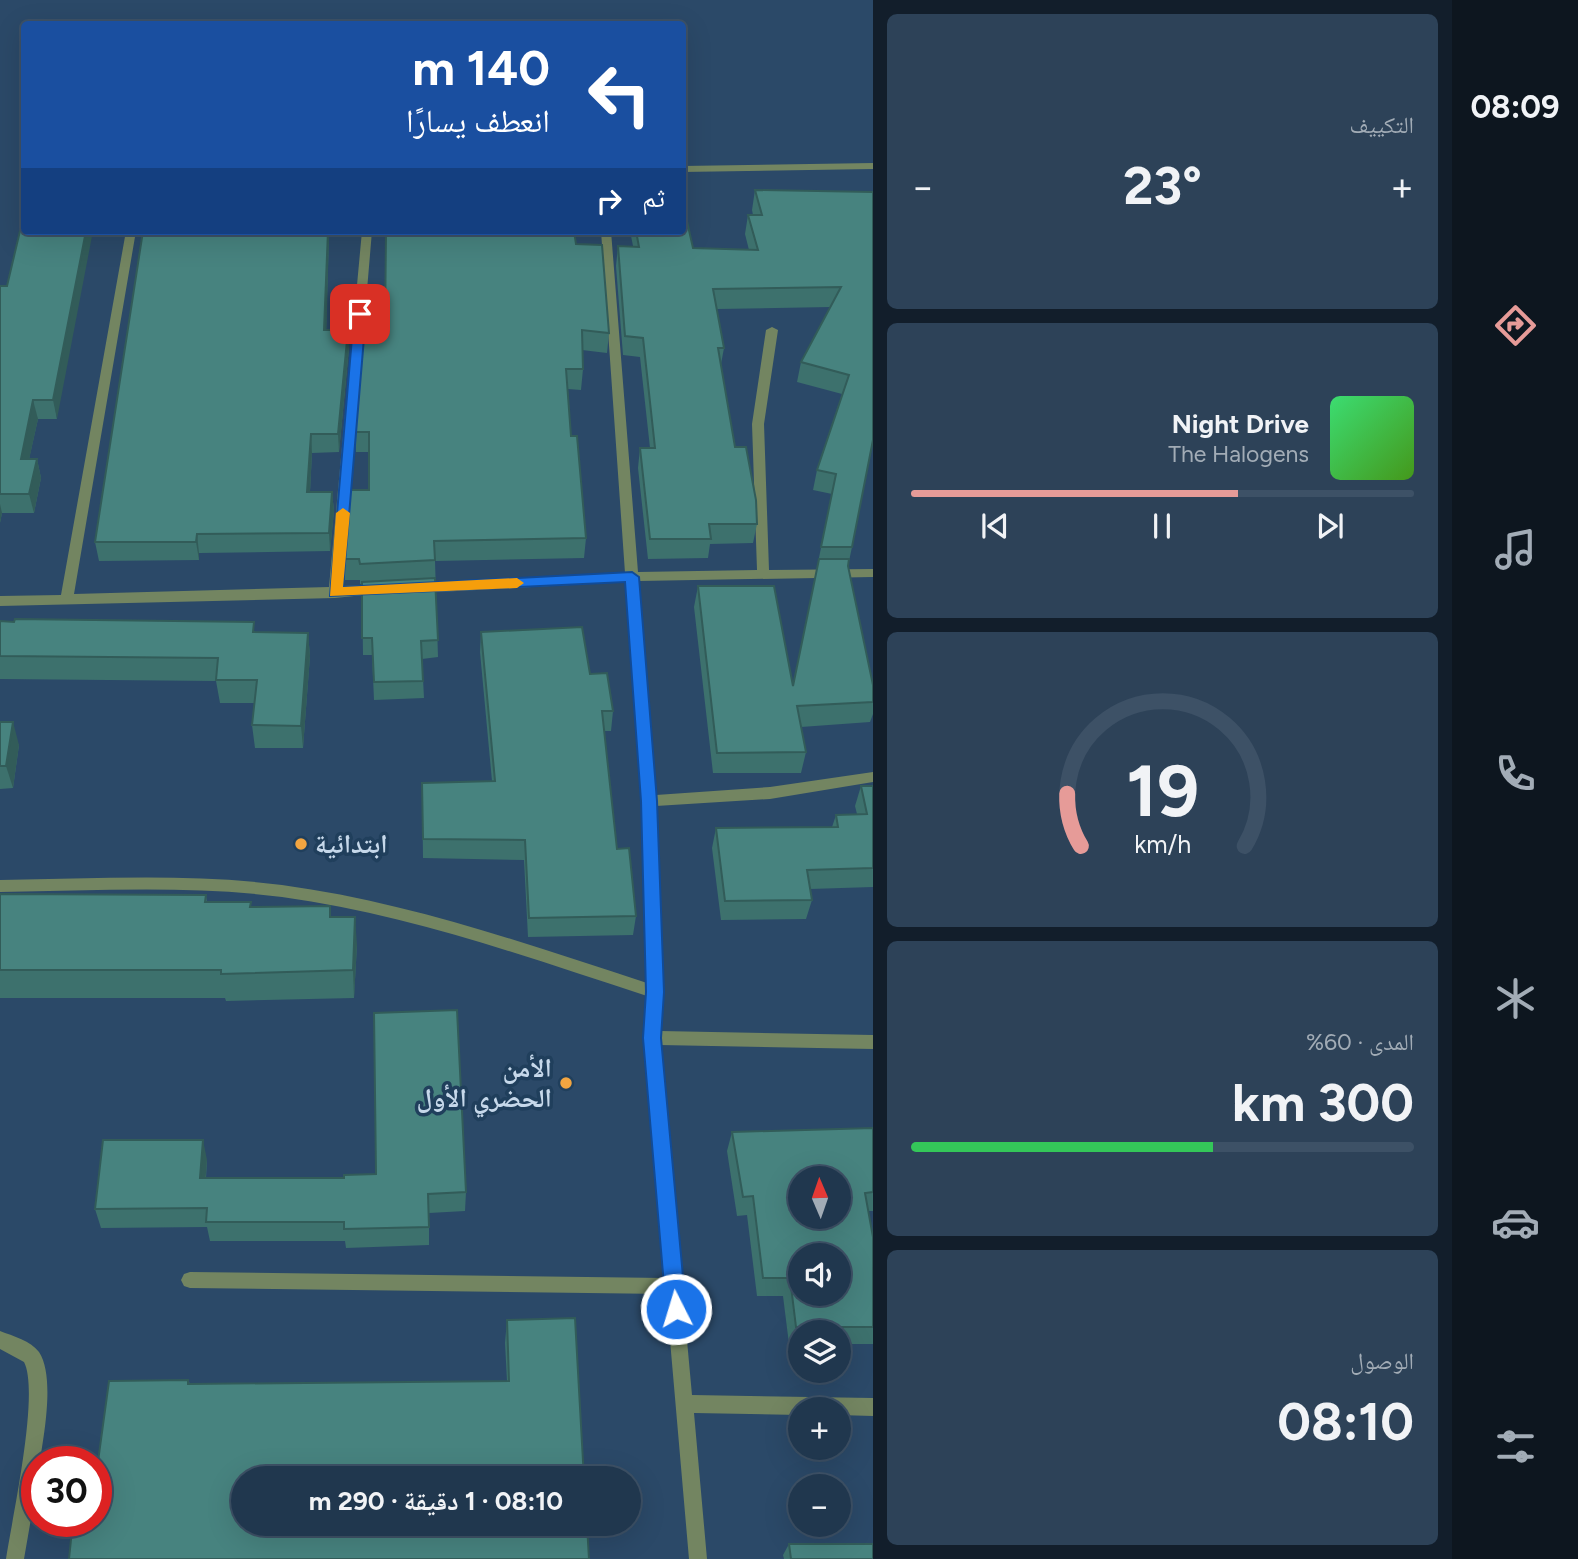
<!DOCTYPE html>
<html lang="ar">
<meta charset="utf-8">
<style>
body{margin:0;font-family:Figtree,"Noto Naskh Arabic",sans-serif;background:#2d4258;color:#f1f3f6;direction:rtl;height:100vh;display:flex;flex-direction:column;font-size:26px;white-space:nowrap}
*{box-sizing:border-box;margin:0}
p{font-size:23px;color:#a2acb6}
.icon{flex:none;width:38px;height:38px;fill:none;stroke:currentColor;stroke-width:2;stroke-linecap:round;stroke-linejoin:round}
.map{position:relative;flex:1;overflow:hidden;direction:ltr}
.side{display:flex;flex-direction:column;gap:14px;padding:14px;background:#121e2b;width:579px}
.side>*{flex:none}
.top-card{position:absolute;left:21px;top:21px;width:665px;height:214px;border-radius:7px;box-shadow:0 7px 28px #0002,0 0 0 2px #3d5166;direction:rtl;background:#1a4fa0;color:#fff;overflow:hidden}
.needle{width:46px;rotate:358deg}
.controls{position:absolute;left:788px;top:1166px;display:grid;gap:14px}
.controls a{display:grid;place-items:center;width:63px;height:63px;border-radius:50%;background:#20374e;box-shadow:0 7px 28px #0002,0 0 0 2px #3d5166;font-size:35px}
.speed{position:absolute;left:21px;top:1446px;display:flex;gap:14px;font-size:35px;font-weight:700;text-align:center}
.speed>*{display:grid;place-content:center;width:91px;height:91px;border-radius:50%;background:#20374e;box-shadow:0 7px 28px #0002,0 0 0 2px #3d5166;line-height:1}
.speed .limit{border:10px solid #d22;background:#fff;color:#111}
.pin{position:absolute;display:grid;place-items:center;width:60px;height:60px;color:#fff;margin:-30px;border-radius:14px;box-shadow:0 4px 10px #0006}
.me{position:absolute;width:77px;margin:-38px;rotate:355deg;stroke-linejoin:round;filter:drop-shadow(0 0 5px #0008)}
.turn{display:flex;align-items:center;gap:24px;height:147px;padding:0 21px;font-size:32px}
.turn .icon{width:91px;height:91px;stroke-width:2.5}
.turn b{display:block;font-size:49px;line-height:60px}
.then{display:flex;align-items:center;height:66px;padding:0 21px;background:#0003;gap:14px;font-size:26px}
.big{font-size:52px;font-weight:700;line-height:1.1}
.side .tile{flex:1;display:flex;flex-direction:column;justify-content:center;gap:10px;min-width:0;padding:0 24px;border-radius:10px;background:#2d4258}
.side .dial{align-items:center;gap:0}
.dial svg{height:182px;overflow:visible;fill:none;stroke:#3d5166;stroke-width:7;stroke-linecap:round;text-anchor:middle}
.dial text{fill:#f1f3f6;stroke:none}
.song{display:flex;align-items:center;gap:21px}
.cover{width:84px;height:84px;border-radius:10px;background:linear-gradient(135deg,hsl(140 70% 55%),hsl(100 70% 35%))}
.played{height:7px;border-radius:4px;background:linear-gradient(90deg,#e69b98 65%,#3d5166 65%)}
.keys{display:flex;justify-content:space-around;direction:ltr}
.heat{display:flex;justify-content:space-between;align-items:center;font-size:38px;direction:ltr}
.charge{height:10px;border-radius:5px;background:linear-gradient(90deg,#34c759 60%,#3d5166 0)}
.trip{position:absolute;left:231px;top:1466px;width:410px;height:70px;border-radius:35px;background:#20374e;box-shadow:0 7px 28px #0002,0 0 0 2px #3d5166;font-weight:700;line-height:70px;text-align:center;direction:rtl}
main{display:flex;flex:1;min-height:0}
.menu{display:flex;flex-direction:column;width:126px;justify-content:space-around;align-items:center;background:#0d161f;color:#a2acb6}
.menu .icon{width:49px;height:49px}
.menu .active{color:#e69b98}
.menu b{font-size:32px;color:#f1f3f6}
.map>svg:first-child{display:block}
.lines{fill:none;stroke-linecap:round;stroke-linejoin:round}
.minor{fill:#738561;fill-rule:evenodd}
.wall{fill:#3d716d}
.shaded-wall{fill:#325c59}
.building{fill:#47837f;stroke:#325c59;stroke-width:2;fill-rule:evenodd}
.route{fill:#1a73e8;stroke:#114b97;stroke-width:2}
.slow{fill:#f59e0b}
.poi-dot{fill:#f2a541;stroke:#203f5c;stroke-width:2.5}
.labels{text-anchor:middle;stroke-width:7;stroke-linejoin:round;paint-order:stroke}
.poi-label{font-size:26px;font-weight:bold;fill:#c6d8ea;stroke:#203f5c;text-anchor:start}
</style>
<main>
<nav class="menu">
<b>08:09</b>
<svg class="icon active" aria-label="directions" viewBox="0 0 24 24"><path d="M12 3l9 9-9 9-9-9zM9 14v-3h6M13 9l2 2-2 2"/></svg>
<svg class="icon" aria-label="music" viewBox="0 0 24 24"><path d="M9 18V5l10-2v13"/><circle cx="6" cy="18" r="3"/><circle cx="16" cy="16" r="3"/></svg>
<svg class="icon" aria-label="phone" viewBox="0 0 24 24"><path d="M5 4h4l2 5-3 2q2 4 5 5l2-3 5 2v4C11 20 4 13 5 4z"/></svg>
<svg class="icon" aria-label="climate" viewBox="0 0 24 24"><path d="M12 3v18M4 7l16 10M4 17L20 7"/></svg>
<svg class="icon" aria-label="car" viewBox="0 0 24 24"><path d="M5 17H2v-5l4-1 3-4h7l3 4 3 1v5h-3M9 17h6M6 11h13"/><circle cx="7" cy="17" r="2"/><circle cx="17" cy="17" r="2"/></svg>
<svg class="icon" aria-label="filters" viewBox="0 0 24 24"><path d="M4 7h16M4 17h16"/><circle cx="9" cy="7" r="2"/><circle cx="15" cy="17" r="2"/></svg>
</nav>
<section class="side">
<div class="tile"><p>التكييف</p>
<div class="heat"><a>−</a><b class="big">23°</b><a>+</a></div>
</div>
<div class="tile">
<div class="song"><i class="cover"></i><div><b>Night Drive</b><p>The Halogens</p></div></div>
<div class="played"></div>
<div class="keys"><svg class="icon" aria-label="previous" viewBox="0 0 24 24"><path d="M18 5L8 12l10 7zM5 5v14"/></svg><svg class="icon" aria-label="pause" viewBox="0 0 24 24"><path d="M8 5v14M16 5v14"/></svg><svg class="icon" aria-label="next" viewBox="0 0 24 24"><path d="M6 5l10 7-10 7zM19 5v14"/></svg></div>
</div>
<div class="tile dial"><svg viewBox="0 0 100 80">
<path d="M14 69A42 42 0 1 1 86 69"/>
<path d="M14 69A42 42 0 0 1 8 46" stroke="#e69b98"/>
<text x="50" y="56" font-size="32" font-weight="700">19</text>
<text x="50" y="72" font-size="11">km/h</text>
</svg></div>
<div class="tile"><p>المدى · 60%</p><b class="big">300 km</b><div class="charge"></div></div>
<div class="tile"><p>الوصول</p><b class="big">08:10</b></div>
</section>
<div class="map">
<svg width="873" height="1559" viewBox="0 0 873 1559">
<rect width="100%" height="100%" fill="#2b4968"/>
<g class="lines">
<g class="minor">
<path d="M873,163V169L682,172V166Z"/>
<path d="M126,231H136L74,594L329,587L362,231H372L342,586L378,585L383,587L384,590L383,593L335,598L0,606V596L61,595Z"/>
<path d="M601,231H611L638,572L757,570L752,424L766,330L772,327L778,330L764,424L769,570L873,569V577L639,581L656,795L770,787L873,772V782L770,799L656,806L663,992L660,1031L873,1035V1049L660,1045L692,1395L873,1398V1416L838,1415V1409H800V1415L694,1413L707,1559H689L666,1294L190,1288L184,1286L181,1280L184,1274L190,1272L665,1278L644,1038L647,996C527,957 408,914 282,897C189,885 94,891 0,892V880C94,879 189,873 282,885C408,902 527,944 647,983L642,801L626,582L419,593L413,588L419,583L625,573Z"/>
<path d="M0,1331C13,1336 31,1341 39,1352C55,1376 44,1434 40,1461H37V1484L24,1559H6C12,1519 40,1393 24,1362L0,1349Z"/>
</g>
</g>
<g class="wall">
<path d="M755,190L873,192L852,547L848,566L873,685V714L870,722L801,727L806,752L801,773H713L694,607L698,586L793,685L832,494L813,490L817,470L842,394L797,382L801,362L831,307L717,309L724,348L721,364L735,447L757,524L753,543L710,544L708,558L648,559L638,468L640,448H650L640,357L623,355L616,266L618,246H633L630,231H682L693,248L749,250L745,234L748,215H753L752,210Z"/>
<path d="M24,214L57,419H38L29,459H37L41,478L34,513H2L0,523V286H7Z"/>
<path d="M329,236L326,330L349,348L339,452L312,453L310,492H332L334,511L330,551L199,553V560L99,561L95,542Z"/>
<path d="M576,244L609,333L607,353L582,350L583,369L581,390L568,389L571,436L586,538L584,558L435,561L438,657L422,659L424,698L374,700L372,655H363L362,584H360V580H345L344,559L369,490V452H356L355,432L385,328Z"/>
<path d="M0,621L255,632L308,633L310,656L303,748H255L252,725L255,703H220L216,681L0,679Z"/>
<path d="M481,632L590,674L613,711L611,731H604L617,849L636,916L633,935L528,937L524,860L423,858L422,783L492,781L480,652Z"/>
<path d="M0,722L19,745L13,788L0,789Z"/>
<path d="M861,786H873V887L810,889L812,900L806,919L721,920L712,848L716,828L832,827L836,815L857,814L855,806Z"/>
<path d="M0,894L206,895L207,902H251V907L331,917L357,945L354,998L226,1001L225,998H0Z"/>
<path d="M873,1128V1211H868L873,1237V1344H838V1332H800V1344H789L783,1296H757L747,1215L737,1216L727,1151L732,1132Z"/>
<path d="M207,1160L206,1178L466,1192L465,1211L429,1213V1245L346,1248L345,1241H210L207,1227L101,1228L95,1209Z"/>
<path d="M507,1320L589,1559L89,1531L188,1380L190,1384L507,1381L505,1343Z"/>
<path d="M789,1544L873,1559H784L783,1555Z"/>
</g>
<g class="shaded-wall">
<path d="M86,231H93L57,419L53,400Z"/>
<path d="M328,231H329V236L326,349L324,330Z"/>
<path d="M348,330L349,348L339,452L338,434Z"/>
<path d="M33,400L38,419L25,478L21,459Z"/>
<path d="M311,434L312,453L309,511L307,492Z"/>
<path d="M37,459L41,478L34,513L29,494Z"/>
<path d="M332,492L334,511L330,551L329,533Z"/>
<path d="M0,504L2,513L0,523Z"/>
<path d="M197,534L199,553V560L196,542Z"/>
<path d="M308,633L310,656L303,748L301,726Z"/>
<path d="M13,722L19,745L13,788L6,766Z"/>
<path d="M355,917L357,945L354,998L353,970Z"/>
<path d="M203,1140L207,1160L204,1197L200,1178Z"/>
</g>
<g class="building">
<path d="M755,190L873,192V440L852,547H821L836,474L817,470L849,375L801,362L841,287L713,289L724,348H718L735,447H746L756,500L757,524H709L711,539H650L640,448H655L643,338L625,336L618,246L639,247L636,231H682V199L693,248L758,250L748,215H762Z"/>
<path d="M24,214V231H86L53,400H33L21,459H37L29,494H0V286H7Z"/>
<path d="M143,231H328L324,330H348L338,434H311L307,492H332L329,533L197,534L196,542H95Z"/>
<path d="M386,231H574L576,244L602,245L609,333L582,330L583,369H566L571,436H577L586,538L434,541L435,560L360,564L359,559H344L350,490H369V432H355L364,328H385Z"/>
<path d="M819,559H849L848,566L873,685V702L797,706L806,752L717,753L698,586H774L793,686Z"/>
<path d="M435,578L438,640L421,641L423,681L374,682L372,638H362V582Z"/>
<path d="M15,619L254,622L253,632L308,633L301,726L252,725L257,680H216L218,658L0,656V621L14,622Z"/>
<path d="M582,627L590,674L607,673L613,711H602L617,849L629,848L636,916L529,918L525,840L423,839L422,783L495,781L481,632Z"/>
<path d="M0,722H13L6,766H0Z"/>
<path d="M861,786H873V868L807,870L812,900L725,901L716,828L838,827L836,815L867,814Z"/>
<path d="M0,894L206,895L205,902H251L250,907L330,906V917H355L353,970L221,974V970H0Z"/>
<path d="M457,1010L466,1192L428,1194L429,1227L344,1229V1222H206L207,1208L95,1209L103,1140H203L200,1178H344V1175L376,1174L374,1013Z"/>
<path d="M873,1128V1192L865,1193L873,1237V1327H796L790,1278H763L753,1196L743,1197L732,1132ZM800,1178H838V1216H800ZM800,1255H838V1293H800Z"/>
<path d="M575,1318L584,1479H243V1524H587L589,1559H69L72,1530L89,1531L90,1521H96V1476L109,1381L188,1380V1384L509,1381L507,1320Z"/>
<path d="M789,1544H873V1559H791Z"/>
</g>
<path class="route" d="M360,311L366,314L343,587L632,572L639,577L657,801L664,992L661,1038L686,1309L683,1316L676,1319L669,1316L666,1309L643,1038L646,992L641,801L625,582L330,596L354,314Z"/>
<path class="slow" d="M343,508L350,513L343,587L517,578L524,583L517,588L330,596L336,513Z"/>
<g class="poi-dot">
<circle cx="301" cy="844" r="7"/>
<circle cx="566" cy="1083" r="7"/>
</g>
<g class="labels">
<g class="poi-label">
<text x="315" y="853">ابتدائية</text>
<text x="552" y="1077" text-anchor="end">الأمن<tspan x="552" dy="30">الحضري الأول</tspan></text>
</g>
</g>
</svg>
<div class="controls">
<a><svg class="needle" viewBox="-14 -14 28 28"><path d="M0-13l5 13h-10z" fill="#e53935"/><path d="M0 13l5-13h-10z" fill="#a2acb6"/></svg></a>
<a><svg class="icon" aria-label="sound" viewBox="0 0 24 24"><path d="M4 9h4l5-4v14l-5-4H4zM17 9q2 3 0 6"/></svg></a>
<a><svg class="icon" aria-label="layers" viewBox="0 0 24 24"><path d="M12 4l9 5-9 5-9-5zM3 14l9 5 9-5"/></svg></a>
<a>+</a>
<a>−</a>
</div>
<div class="speed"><div class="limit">30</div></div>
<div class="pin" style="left:360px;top:314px;background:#d93025"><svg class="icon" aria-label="arrive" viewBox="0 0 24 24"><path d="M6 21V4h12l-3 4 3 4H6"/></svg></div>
<svg class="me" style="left:676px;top:1309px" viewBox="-20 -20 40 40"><circle r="17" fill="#1a73e8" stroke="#fff" stroke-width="3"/><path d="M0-11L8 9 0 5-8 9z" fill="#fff"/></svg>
<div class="trip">08:10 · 1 دقيقة · 290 m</div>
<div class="top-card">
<div class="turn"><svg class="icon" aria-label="left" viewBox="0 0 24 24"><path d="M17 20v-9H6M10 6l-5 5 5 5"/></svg><div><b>140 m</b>انعطف يسارًا</div></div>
<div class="then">ثم<svg class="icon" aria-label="right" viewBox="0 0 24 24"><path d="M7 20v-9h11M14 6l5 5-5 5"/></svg></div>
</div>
</div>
</main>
